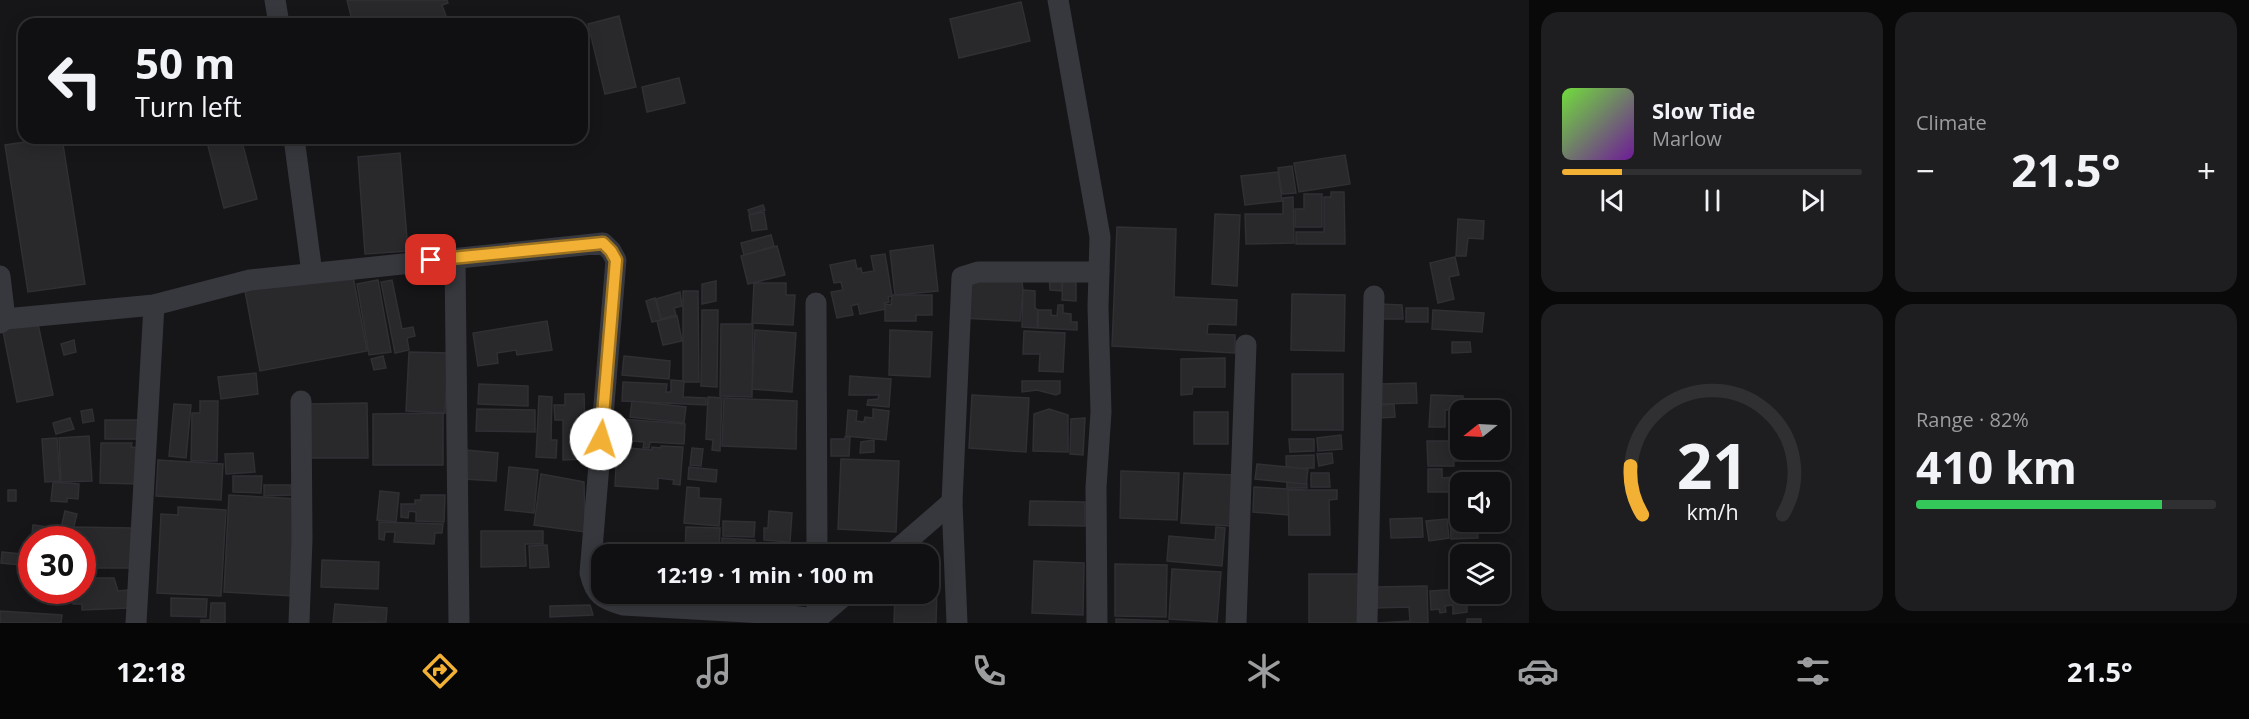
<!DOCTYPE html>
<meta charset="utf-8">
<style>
body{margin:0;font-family:"Open Sans",sans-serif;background:#1e1e20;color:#f1f3f6;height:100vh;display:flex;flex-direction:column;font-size:22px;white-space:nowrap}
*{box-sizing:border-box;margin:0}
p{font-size:20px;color:#9c9d9f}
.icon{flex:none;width:33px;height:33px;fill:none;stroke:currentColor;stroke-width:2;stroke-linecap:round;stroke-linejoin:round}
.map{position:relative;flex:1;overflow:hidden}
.side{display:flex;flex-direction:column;gap:12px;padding:12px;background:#09090a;width:720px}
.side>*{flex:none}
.guide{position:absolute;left:18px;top:18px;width:570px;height:126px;border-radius:18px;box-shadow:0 3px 15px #0003,0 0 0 2px #303032;background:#101012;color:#f1f3f6;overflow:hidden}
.needle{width:39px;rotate:252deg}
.tools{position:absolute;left:1450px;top:400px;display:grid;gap:12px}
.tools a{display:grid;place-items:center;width:60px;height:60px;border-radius:12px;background:#101012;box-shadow:0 3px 15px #0003,0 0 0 2px #303032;font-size:30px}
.speed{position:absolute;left:18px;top:526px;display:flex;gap:12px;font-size:30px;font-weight:700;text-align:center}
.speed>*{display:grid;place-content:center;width:78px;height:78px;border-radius:50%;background:#101012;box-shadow:0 3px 15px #0003,0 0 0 2px #303032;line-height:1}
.speed .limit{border:9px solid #d22;background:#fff;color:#111}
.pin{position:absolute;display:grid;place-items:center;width:51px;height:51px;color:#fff;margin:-26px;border-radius:12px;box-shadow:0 3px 9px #0006}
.me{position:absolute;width:66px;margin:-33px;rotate:5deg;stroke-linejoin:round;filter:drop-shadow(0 0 4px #0008)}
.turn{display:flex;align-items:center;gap:21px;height:126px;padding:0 18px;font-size:27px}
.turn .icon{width:78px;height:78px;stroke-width:2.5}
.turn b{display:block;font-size:42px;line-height:51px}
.big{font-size:45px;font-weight:700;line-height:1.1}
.side .tile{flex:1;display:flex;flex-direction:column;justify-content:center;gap:9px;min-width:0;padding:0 21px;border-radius:18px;background:#1e1e20}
.side .dial{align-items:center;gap:0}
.dial svg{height:156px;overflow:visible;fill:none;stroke:#303032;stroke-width:7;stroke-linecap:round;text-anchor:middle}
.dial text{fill:#f1f3f6;stroke:none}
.song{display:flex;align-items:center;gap:18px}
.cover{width:72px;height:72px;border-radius:9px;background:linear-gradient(135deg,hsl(100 70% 55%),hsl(280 70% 35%))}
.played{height:6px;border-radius:3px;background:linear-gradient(90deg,#f2b134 20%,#303032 20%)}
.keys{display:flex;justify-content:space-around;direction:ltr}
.heat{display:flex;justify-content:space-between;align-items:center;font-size:33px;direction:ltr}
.charge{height:9px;border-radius:4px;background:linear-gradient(90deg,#34c759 82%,#303032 0)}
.side .tiles{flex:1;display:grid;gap:12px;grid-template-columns:repeat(2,1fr)}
.trip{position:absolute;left:591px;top:544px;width:348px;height:60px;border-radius:18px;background:#101012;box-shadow:0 3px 15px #0003,0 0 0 2px #303032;font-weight:700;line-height:60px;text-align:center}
.menu{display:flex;height:96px;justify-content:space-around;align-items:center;background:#060607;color:#9c9d9f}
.menu .icon{width:42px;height:42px}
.menu .selected{color:#f2b134}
.menu b{font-size:27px;color:#f1f3f6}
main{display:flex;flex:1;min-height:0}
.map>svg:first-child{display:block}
.building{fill:#29292c;stroke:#303034;stroke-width:1.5}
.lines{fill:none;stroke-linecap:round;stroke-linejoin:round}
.street{stroke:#37383d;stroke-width:21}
.route-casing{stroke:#9d7322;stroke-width:15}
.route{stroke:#f2b134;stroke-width:10}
</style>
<main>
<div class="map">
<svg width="1529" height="623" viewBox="0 0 1529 623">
<rect width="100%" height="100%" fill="#161618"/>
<g class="building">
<path d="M347,0H447L448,3L442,5L447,19L422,24H353Z"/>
<path d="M1021,2L1030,41L959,58L950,19Z"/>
<path d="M619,16L636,87L605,94L588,24Z"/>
<path d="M127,18L128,24H99Z"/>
<path d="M679,78L685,103L647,112L642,87Z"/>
<path d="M53,138H62L85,284L28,292L5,145Z"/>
<path d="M206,138H241L257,199L224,208Z"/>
<path d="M400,153L408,251L365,254L358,157Z"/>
<path d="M1345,155L1350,184L1299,192L1294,163Z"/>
<path d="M1292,166L1296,193L1282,194L1278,168Z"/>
<path d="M1278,172L1282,201L1245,205L1241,176Z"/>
<path d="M1331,192H1344L1345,244H1296V232H1324V197H1331Z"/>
<path d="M1304,194H1322V227H1295V209H1304Z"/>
<path d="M1293,197L1294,243L1246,244L1245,214H1283V198Z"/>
<path d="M763,205L765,210L750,215L748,210Z"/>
<path d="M764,212L767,229L752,231L749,215Z"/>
<path d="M1215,214L1240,215L1237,286L1212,284Z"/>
<path d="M1458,219L1484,221L1483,239L1468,238L1466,256H1456Z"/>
<path d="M1117,227L1176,229L1174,297L1237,300L1236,325L1208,324L1207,334L1235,335V353L1112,346Z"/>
<path d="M771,235L774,246L744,255L741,243Z"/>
<path d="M933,245L938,291L895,295L890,251Z"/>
<path d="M777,246L785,275L748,284L741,256Z"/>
<path d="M885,254L892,296L888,297L889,302L884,303L886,309L860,314L858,304L851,306L853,315L837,318L831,292L843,290L841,282L834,283L830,265L855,260L857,269L861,268L862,273L874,271L871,256Z"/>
<path d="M1455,257L1459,275L1449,277L1454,299L1438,303L1430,263Z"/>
<path d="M352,271L367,351L260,371L245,291Z"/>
<path d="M1049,275H1062V291L1050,290Z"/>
<path d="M1063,276H1076V301L1062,300Z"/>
<path d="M965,278L1022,281L1023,290L1020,321L962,318Z"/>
<path d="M378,280L391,352L369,355L357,284Z"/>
<path d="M392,280L402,329L413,327L415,336L407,338L409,350L395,353L381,282Z"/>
<path d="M716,281V301L702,304V284Z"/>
<path d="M754,283H786V295H795L793,325L752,323Z"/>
<path d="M1023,290L1035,291V308L1038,310L1037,328L1022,327Z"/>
<path d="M683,291H698L699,382H683Z"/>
<path d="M680,292L682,306L674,308L676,315L661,319L656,299Z"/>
<path d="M1292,294L1345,295L1344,351L1291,350Z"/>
<path d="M892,295H932V315H916V321H885V304L891,305Z"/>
<path d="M655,298L661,320L652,322L646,301Z"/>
<path d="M1379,304L1402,305L1403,319H1378Z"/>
<path d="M1058,305H1063V313L1071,314V322H1077V330L1038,328V310H1051V315L1057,316Z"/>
<rect x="1406" y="308" width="22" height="14"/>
<path d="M702,310H718L717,387L701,386Z"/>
<path d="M1433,310L1484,313L1482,332L1432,329Z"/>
<path d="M677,316L682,341L663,345L657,321Z"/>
<path d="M37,319L53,395L17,402L2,326Z"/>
<path d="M547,321L552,350L517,355L516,350L497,353L498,363L478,366L473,333Z"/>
<path d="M721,324H753L752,397L720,396Z"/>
<path d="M755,330L796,333L792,392L752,389Z"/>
<path d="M890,330L932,332L930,377L889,375Z"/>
<path d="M1024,331L1065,333L1063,372L1039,371L1040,354H1023Z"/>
<path d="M74,340L76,352L64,355L61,344Z"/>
<path d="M1452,342H1470L1471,352L1452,353Z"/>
<path d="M409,352L448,353L445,413L406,411Z"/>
<path d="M383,356L386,368L374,370L371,359Z"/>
<path d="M624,356L670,361L669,379L622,375Z"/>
<path d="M1225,358V387H1193L1192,394L1181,395V359Z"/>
<path d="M256,373L258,394L221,399L218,377Z"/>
<rect x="1292" y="374" width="51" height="56"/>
<path d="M850,376L891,379L889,407L867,405L868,400L878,399L879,395H849Z"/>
<path d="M671,380L684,381L683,397L706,398V405L622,401L623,382L667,384L666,392H671Z"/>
<path d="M1022,381H1060V393L1056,395L1037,390L1022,392Z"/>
<path d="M1416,383L1417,403L1380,404V384Z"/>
<path d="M479,384L528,386V406L478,404Z"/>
<path d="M565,394H584L586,459L563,460V420H555L554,405H565Z"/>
<path d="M972,395L1029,398L1026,452L969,448Z"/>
<path d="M1431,395L1463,396V410H1445V427H1429Z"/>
<path d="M539,396L552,397L551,440H557L556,458L536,457Z"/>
<path d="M708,397L722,398L720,451L712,450L713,440L706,439Z"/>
<path d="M724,398L797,401L796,449L722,446Z"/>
<path d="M200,401H218L217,461H191L192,413H200Z"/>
<path d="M632,401L686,407L684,423L630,417Z"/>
<path d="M367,403L368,458H309V404Z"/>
<path d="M174,404L191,405L186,458L169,456Z"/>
<path d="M1394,404L1395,417L1381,418L1380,405Z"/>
<path d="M92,409L94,421L83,423L81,411Z"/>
<path d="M477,409L535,410V432L476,431Z"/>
<path d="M873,409L889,411L886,440L846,436L848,410L857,411L856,421L864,422L865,417L873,418Z"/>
<path d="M1049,409L1068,415V452L1033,451L1034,414Z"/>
<rect x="1194" y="412" width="34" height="32"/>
<path d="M445,413L443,414V465H373V414Z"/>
<path d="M70,418L74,429L56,434L53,423Z"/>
<path d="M1085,418L1083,455L1070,454L1071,419Z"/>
<path d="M621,419L685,424L684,444L650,442L649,448H643L644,442L620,440Z"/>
<rect x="105" y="420" width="37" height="19"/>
<path d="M1341,435L1342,449L1318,451L1317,438Z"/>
<path d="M89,436L92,481L61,482L59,438Z"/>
<path d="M845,437H850L849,456H831V439H845Z"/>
<path d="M57,438L60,481L45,482L42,439Z"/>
<path d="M1289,439H1314V451L1290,452Z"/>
<path d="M874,440V452L860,453L861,442Z"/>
<path d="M1427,441H1453L1454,466H1428Z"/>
<path d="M101,443H132L131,447L141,448V484L100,483Z"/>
<path d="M661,446L683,447L680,485L673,484L674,480L658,478V489L615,486L617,447L652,450V447L661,448Z"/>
<path d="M1461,446V450H1481V460L1455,461L1454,447Z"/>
<path d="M692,448L703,449L701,466L690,465Z"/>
<path d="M466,450L498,453L496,481L464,479Z"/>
<path d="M253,453L255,472L226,474L225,454Z"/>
<path d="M1332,453L1333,463L1319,466L1317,454Z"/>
<path d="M1314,455V468H1306L1307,488H1287L1286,456Z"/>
<path d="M841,459L899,461L896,532L838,529Z"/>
<path d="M158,460L223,464L221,500L156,496Z"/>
<path d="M1257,464L1308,469L1306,484L1255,479Z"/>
<path d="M509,467L538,470L534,513L505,510Z"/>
<path d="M689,467L717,470L716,482L688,479Z"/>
<path d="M1428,469H1442V478L1455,477V492H1428Z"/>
<path d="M1121,471L1179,473L1177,520L1120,518Z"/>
<path d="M1184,473L1234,475L1231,526L1181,523Z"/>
<path d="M1311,473H1329L1330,487H1311Z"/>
<path d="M541,474L584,482L585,532L534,525Z"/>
<path d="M233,476H262L261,493L233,492Z"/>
<path d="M53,482L79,484L78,499L67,498V502L51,501Z"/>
<path d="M264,485H291L292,495L264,496Z"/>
<path d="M687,487L699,488V498L721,499L719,526L684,523Z"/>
<path d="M1254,487L1304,490L1302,516L1253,512Z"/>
<rect x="8" y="490" width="8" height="11"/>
<path d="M1288,490H1337V499L1329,500L1330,535H1289Z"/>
<path d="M380,491L399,493L396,522L377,520Z"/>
<path d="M229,495L299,499L294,596L224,592Z"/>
<path d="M421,495H445L444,522L416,521V512L409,511L408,518L401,517V504H415V500H421Z"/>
<path d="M1030,501L1085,502V526L1029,525Z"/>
<path d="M178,507L226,510L221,596L157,593L161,514L178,515Z"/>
<path d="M65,511L77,514L73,530L61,528Z"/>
<path d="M769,511L792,513L790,542L764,540V528H768Z"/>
<path d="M1422,518L1423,537L1391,538L1390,519Z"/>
<path d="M1450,518H1461V522H1477L1478,538L1451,539Z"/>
<path d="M1447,519L1449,538L1429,541L1426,521Z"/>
<path d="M723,521L755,522L754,537L723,536Z"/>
<path d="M379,522L443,524L442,533H435L434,544L394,542L395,532H385L384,540L379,539Z"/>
<path d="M33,525L71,530L70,540H32V552H30Z"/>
<path d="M74,527L132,528L131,568H82V540H74Z"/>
<path d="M686,527L720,528L719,555H685Z"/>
<path d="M1216,527L1225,528L1222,566L1167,561L1169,536L1215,540Z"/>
<path d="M481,531H543V544H525L526,566L481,567Z"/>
<path d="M722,538L755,540L754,555H722Z"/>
<path d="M547,545L549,567L530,568L529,546Z"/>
<path d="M2,552L32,555V566L1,563Z"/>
<path d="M322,560L379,562L378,589L321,587Z"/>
<path d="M1034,561L1084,563L1083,615L1032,613Z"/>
<path d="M1115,564L1167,565L1166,617L1115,616Z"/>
<path d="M1172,569L1221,572L1217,622L1169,619Z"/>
<rect x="1309" y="574" width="51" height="49"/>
<path d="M82,578H114L118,591L128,590V608L82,610V604H73L72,591H82Z"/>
<path d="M1427,586L1428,623H1376L1410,621L1409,607L1375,608L1374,587Z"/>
<path d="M928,587L937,588L936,623H894L895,594H928Z"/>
<path d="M1461,589V594H1483L1484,603L1467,604V612L1453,614V605L1445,606L1446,612L1440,613L1439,609L1431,610L1430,591Z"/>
<path d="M720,594H753V606L720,605Z"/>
<path d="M171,598L207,599L206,617L171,616Z"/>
<path d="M211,603H225V623H201V620H210Z"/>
<path d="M335,604L387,608L386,622L333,623Z"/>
<path d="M590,605L593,615L550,617V606Z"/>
<path d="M0,611L62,615L61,623H0Z"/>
<path d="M1116,619L1168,621V623H1116Z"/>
<rect x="1467" y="619" width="14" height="4"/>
</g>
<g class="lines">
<g class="street">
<path d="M275,0L279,24"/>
<path d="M1058,0L1100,237L1098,307L1101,412L1096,487L1097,623"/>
<path d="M294,138L312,273"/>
<path d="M455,258L459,623"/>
<path d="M0,276L5,319"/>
<path d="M816,303L817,555"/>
<path d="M0,323L5,319L154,305L250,280L603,243L611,251L616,260L590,573C595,595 603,599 623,605L763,613L817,619L846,594"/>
<path d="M891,555L952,502"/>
<path d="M817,594V623"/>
<path d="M136,623L154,305"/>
<path d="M299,623L302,539L301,401"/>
<path d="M957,623L952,502L962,277L978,272H1099"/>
<path d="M1236,623L1246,345"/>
<path d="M1367,623L1374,296"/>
</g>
</g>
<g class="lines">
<g class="route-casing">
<path id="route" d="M431,260L603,243L611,251L616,260L601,439"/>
</g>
<use href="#route" class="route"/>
</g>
</svg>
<div class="tools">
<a><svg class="needle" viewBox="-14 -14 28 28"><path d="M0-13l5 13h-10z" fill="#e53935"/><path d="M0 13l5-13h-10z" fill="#9c9d9f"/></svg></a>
<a><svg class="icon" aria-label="sound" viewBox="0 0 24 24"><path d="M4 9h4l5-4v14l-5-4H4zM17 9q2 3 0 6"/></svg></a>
<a><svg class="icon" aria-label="layers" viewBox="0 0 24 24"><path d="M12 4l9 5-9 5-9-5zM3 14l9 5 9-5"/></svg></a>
</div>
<div class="speed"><div class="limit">30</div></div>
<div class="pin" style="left:431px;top:260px;background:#d93025"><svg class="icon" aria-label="arrive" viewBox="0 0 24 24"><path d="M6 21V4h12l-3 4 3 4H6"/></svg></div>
<svg class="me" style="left:601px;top:439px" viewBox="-20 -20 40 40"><circle r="19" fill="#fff"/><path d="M0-13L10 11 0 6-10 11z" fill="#f2b134"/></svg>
<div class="trip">12:19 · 1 min · 100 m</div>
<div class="guide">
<div class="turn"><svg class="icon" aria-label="left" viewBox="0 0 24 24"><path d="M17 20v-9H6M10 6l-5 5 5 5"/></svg><div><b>50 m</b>Turn left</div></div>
</div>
</div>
<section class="side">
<div class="tiles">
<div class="tile">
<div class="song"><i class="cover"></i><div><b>Slow Tide</b><p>Marlow</p></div></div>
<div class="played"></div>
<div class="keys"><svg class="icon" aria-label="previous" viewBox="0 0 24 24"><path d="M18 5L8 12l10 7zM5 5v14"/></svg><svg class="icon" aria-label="pause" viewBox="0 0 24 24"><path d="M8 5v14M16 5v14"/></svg><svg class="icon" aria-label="next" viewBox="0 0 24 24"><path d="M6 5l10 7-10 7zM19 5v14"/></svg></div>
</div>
<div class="tile"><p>Climate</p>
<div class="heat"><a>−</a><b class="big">21.5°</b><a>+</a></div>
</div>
<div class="tile dial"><svg viewBox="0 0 100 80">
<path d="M14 69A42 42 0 1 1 86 69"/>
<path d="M14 69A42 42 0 0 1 8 44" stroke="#f2b134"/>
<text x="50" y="56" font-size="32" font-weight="700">21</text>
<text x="50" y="72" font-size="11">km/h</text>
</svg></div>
<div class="tile"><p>Range · 82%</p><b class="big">410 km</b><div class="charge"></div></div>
</div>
</section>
</main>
<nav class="menu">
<b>12:18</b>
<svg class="icon selected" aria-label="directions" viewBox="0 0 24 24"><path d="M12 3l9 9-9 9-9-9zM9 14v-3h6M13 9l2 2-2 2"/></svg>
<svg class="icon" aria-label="music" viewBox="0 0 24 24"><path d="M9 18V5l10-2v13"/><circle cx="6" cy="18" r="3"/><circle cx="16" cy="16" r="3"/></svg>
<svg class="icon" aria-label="phone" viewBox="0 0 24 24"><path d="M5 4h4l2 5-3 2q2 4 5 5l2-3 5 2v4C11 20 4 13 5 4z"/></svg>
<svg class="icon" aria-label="climate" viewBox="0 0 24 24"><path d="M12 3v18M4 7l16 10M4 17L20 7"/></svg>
<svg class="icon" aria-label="car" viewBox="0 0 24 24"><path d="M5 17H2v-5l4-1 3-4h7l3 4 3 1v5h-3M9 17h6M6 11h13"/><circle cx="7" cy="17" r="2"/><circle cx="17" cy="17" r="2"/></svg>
<svg class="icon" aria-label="filters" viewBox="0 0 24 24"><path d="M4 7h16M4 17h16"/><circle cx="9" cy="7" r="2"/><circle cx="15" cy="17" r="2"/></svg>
<b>21.5°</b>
</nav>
